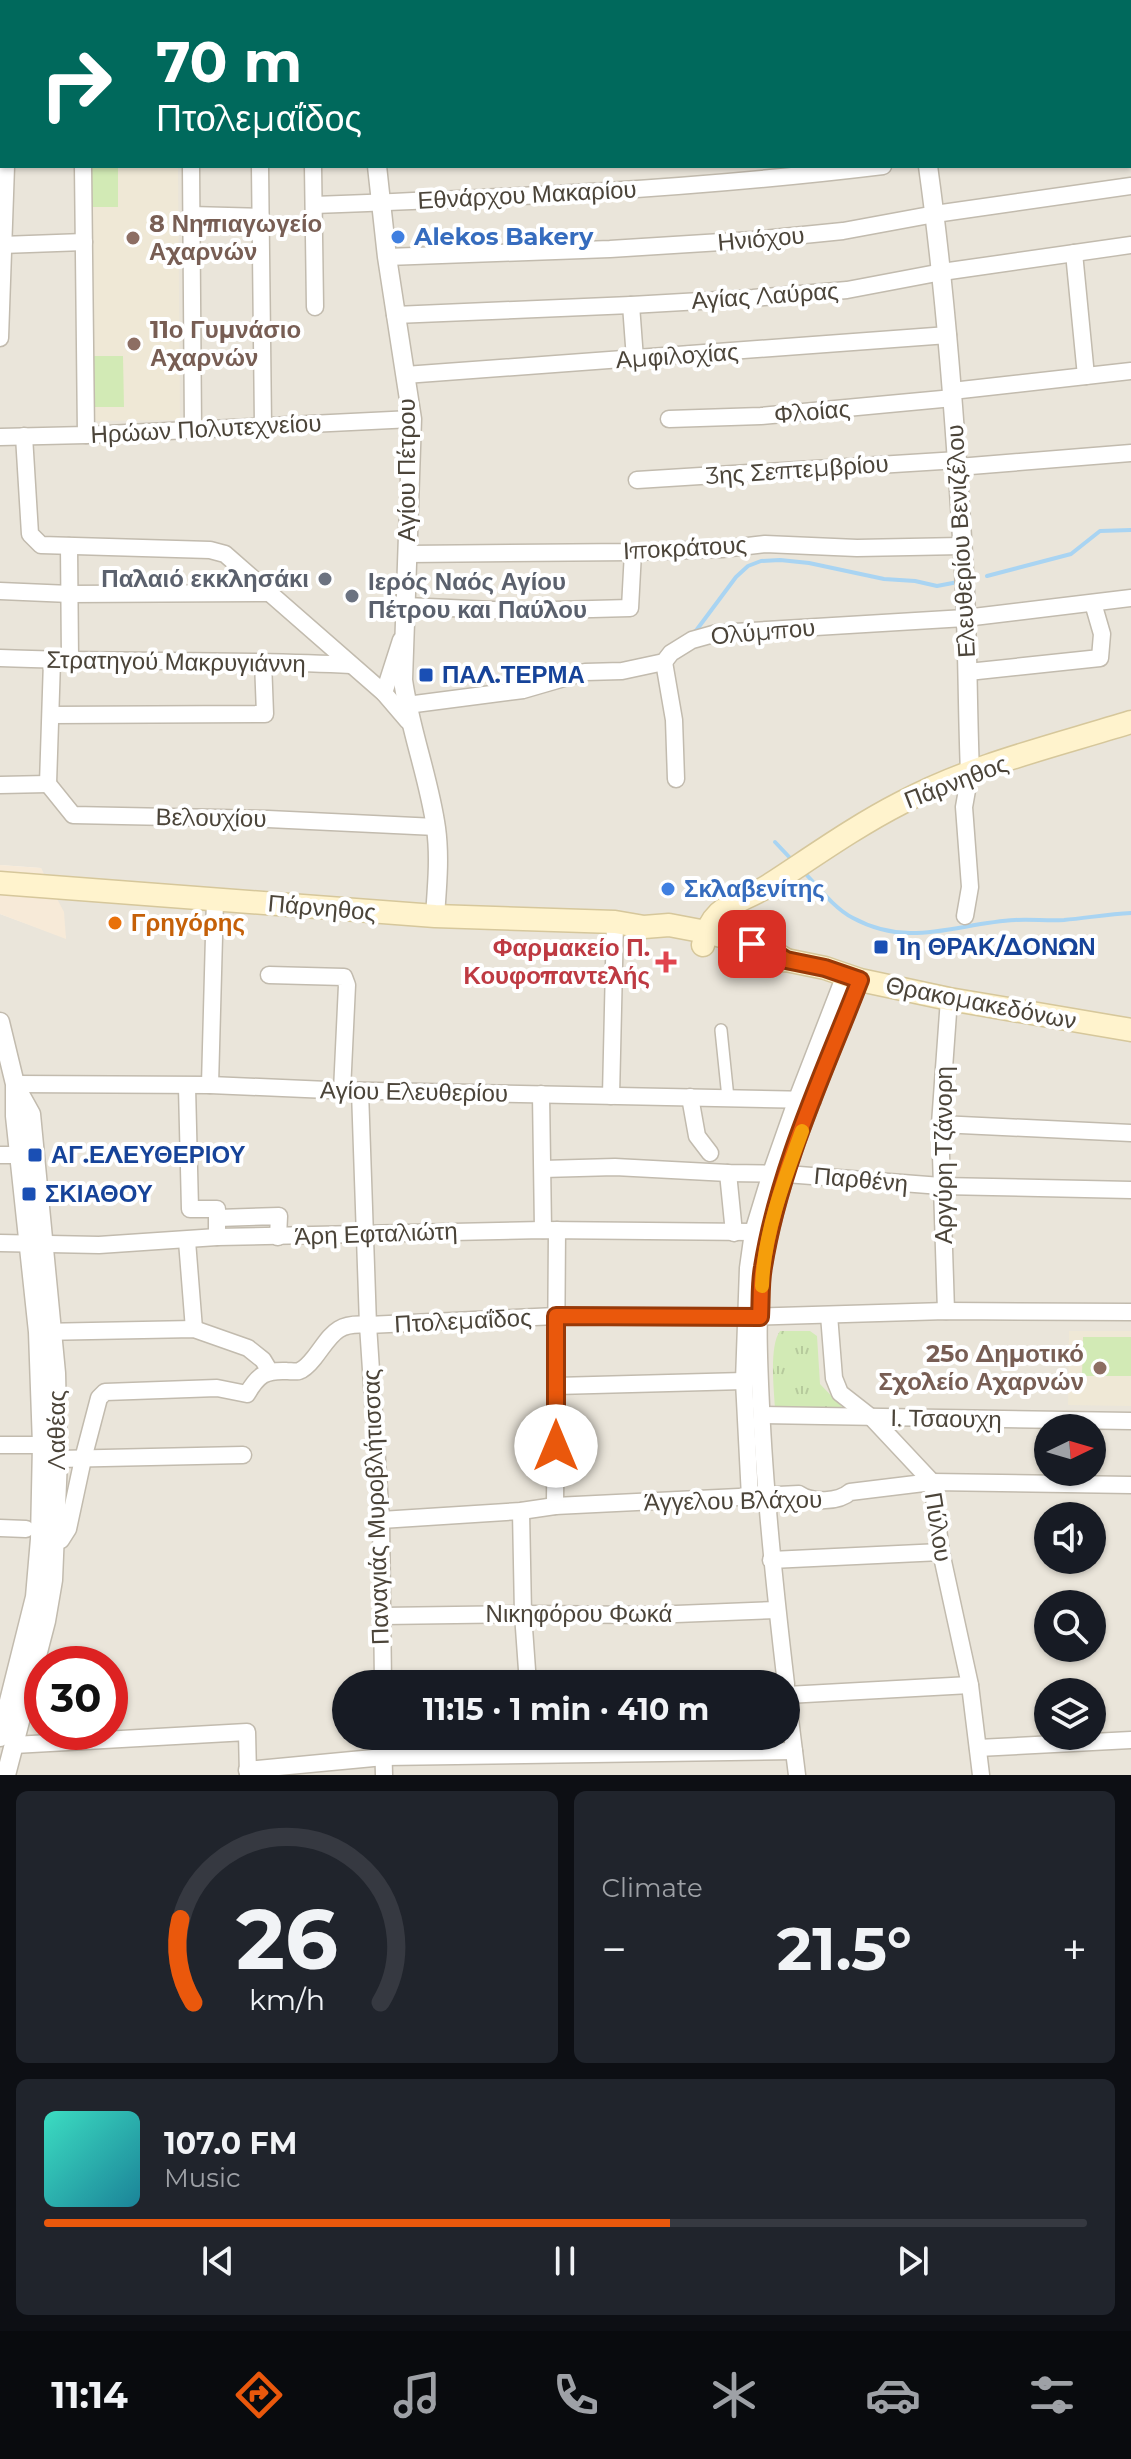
<!DOCTYPE html>
<meta charset="utf-8">
<style>
body{margin:0;font-family:Montserrat,sans-serif;background:#20242c;color:#f1f3f6;height:100vh;display:flex;flex-direction:column;font-size:30px;white-space:nowrap}
*{box-sizing:border-box;margin:0}
p{font-size:26px;color:#9ea1a6}
.icon{flex:none;width:44px;height:44px;fill:none;stroke:currentColor;stroke-width:2;stroke-linecap:round;stroke-linejoin:round}
.map{position:relative;height:1775px;overflow:hidden}
.drawer{display:flex;flex-direction:column;gap:16px;padding:16px;background:#0d0f14;flex:1}
.drawer>*{flex:none}
.hud{position:absolute;left:0px;top:0px;width:1132px;height:168px;box-shadow:0 2px 6px #0004;background:#00695c;color:#fff;overflow:hidden}
.needle{width:52px;rotate:85deg}
.buttons{position:absolute;left:1034px;top:1414px;display:grid;gap:16px}
.buttons a{display:grid;place-items:center;width:72px;height:72px;border-radius:50%;background:#171b24;box-shadow:0 2px 6px #0004;font-size:40px}
.speed{position:absolute;left:24px;top:1646px;display:flex;gap:16px;font-size:40px;font-weight:700;text-align:center}
.speed>*{display:grid;place-content:center;width:104px;height:104px;border-radius:50%;background:#171b24;box-shadow:0 2px 6px #0004;line-height:1}
.speed .limit{border:12px solid #d22;background:#fff;color:#111}
.pin{position:absolute;display:grid;place-items:center;width:68px;height:68px;color:#fff;margin:-34px;border-radius:16px;box-shadow:0 4px 12px #0006}
.me{position:absolute;width:88px;margin:-44px;rotate:0deg;stroke-linejoin:round;filter:drop-shadow(0 0 6px #0008)}
.turn{display:flex;align-items:center;gap:28px;height:168px;padding:0 24px;font-size:36px}
.turn .icon{width:104px;height:104px;stroke-width:2.5}
.turn b{display:block;font-size:56px;line-height:68px}
.big{font-size:60px;font-weight:700;line-height:1.1}
.drawer .card{flex:1;display:flex;flex-direction:column;justify-content:center;gap:12px;min-width:0;padding:0 28px;border-radius:12px;background:#20242c}
.drawer .dial{align-items:center;gap:0}
.dial svg{height:208px;overflow:visible;fill:none;stroke:#363941;stroke-width:7;stroke-linecap:round;text-anchor:middle}
.dial text{fill:#f1f3f6;stroke:none}
.song{display:flex;align-items:center;gap:24px}
.cover{width:96px;height:96px;border-radius:12px;background:linear-gradient(135deg,hsl(170 70% 55%),hsl(190 70% 35%))}
.played{height:8px;border-radius:4px;background:linear-gradient(90deg,#ea580c 60%,#363941 60%)}
.keys{display:flex;justify-content:space-around;direction:ltr}
.heat{display:flex;justify-content:space-between;align-items:center;font-size:44px;direction:ltr}
.drawer .tiles{flex:1;display:grid;gap:16px;grid-template-columns:1fr 1fr}
.card:last-child{grid-column:span 2}
.trip{position:absolute;left:332px;top:1670px;width:468px;height:80px;border-radius:40px;background:#171b24;box-shadow:0 2px 6px #0004;font-weight:700;line-height:80px;text-align:center}
.menu{display:flex;height:128px;justify-content:space-around;align-items:center;background:#090b0e;color:#9ea1a6}
.menu .icon{width:56px;height:56px}
.menu .selected{color:#ea580c}
.menu b{font-size:36px;color:#f1f3f6}
.map>svg:first-child{display:block}
.residential{fill:#eae5da;fill-rule:evenodd}
.commercial{fill:#f7ead8}
.education{fill:#efe8d6}
.park{fill:url(#park-tufts)}
.garden{fill:#d2eab5}
.lines{fill:none;stroke-linecap:round;stroke-linejoin:round}
.stream{stroke:#a9d4f2;stroke-width:4}
.pedestrian-casing{stroke:#c2bbae;stroke-width:14}
.minor-casing{stroke:#c2bbae;stroke-width:19}
.tertiary-casing{stroke:#c2bbae;stroke-width:21}
.secondary-casing{stroke:#d6c79b;stroke-width:25}
.pedestrian{stroke:#fff;stroke-width:11}
.minor{stroke:#fff;stroke-width:16}
.tertiary{stroke:#fff;stroke-width:18}
.secondary{stroke:#fff3cd;stroke-width:22}
.route-casing{stroke:#983908;stroke-width:20}
.route{stroke:#ea580c;stroke-width:14}
.slow{stroke:#f59e0b;stroke-width:14}
.shop-dot{fill:#3f7fe0;stroke:#fff;stroke-width:3}
.education-dot{fill:#8d6e63;stroke:#fff;stroke-width:3}
.worship-dot{fill:#6b7280;stroke:#fff;stroke-width:3}
.transit-dot{fill:#1a4fb4;stroke:#fff;stroke-width:3}
.food-dot{fill:#e8710a;stroke:#fff;stroke-width:3}
.health-dot{fill:#e0444e;stroke:#fff;stroke-width:3}
.labels{text-anchor:middle;stroke-width:8;stroke-linejoin:round;paint-order:stroke}
.street-label{font-size:24px;fill:#4b4439;stroke:#fff}
.education-label{font-size:24px;font-weight:bold;fill:#785e54;stroke:#fff;text-anchor:start}
.shop-label{font-size:24px;font-weight:bold;fill:#366cbe;stroke:#fff;text-anchor:start}
.worship-label{font-size:24px;font-weight:bold;fill:#5b616d;stroke:#fff;text-anchor:end}
.transit-label{font-size:24px;font-weight:bold;fill:#164399;stroke:#fff;text-anchor:start}
.food-label{font-size:24px;font-weight:bold;fill:#c56008;stroke:#fff;text-anchor:start}
.health-label{font-size:24px;font-weight:bold;fill:#be3a42;stroke:#fff;text-anchor:end}
</style>
<div class="map">
<svg width="1131" height="1775" viewBox="0 0 1131 1775">
<defs>
<pattern id="park-tufts" width="24" height="20" patternUnits="userSpaceOnUse" patternTransform="scale(2)"><rect width="24" height="20" fill="#d2eab5"/><path d="M3 7l-1-3M5 7V3M7 7l1-3M15 17l-1-3M17 17v-4M19 17l1-3" fill="none" stroke="#b6ca9c"/></pattern>
</defs>
<rect width="100%" height="100%" fill="#f6f3ec"/>
<path class="residential" d="M0,0H1131V1775H0V1742L16,1639L0,1699V914L66,938L41,868L0,865ZM2,2H1130V166H2ZM1048,1428H1092V1472H1048ZM1048,1516H1092V1560H1048ZM1048,1604H1092V1648H1048ZM42,1664H110V1732H42ZM346,1684H786V1736H346ZM1048,1692H1092V1736H1048Z"/>
<path class="commercial" d="M0,865L41,868L64,912L66,939L0,914Z"/>
<g class="education">
<path d="M88,166H178L180,420L90,421Z"/>
<path d="M1069,1331H1131V1406L1068,1405Z"/>
</g>
<path class="park" d="M780,1331H810L817,1336L820,1384L845,1410L775,1408C774,1389 769,1346 780,1331Z"/>
<g class="garden">
<path d="M89,166H118V207H90Z"/>
<path d="M92,356H123L124,407H93Z"/>
<path d="M1083,1337H1131V1376H1082Z"/>
</g>
<g class="lines">
<g class="stream">
<path d="M987,576L1071,554L1100,531L1131,530"/>
<path d="M695,632L736,577L748,566L761,561L780,560L809,563L884,579L915,581L937,586L958,582"/>
<path d="M775,842L792,860"/>
<path d="M804,872C818,887 835,909 853,918C910,949 957,923 1015,920C1031,919 1048,921 1064,920C1087,918 1108,914 1131,913"/>
</g>
<g class="pedestrian-casing">
<path id="pedestrian" d="M721,1030L728,1098"/>
</g>
<g class="minor-casing">
<g id="minor">
<path d="M189,0V2"/>
<path d="M605,0V2"/>
<path d="M990,0V2"/>
<path d="M1130,13H1131"/>
<path d="M0,51H2"/>
<path d="M1130,129H1131"/>
<path d="M83,166L86,435"/>
<path d="M191,166L193,430"/>
<path d="M260,166L263,426"/>
<path d="M313,166L315,307"/>
<path d="M314,205C504,198 694,189 883,166"/>
<path d="M191,215L261,217"/>
<path d="M2,245L84,242"/>
<path d="M1074,253L1086,376"/>
<path d="M387,257L610,249L753,240L843,231L935,214L1131,186"/>
<path d="M631,305L635,359"/>
<path d="M395,315L631,305L753,298L847,290L942,272L1131,245"/>
<path d="M0,338L6,166"/>
<path d="M405,375L948,335"/>
<path d="M952,391L1131,371"/>
<path d="M669,419L761,416L953,398"/>
<path d="M24,436L30,534L41,545L210,550L225,554L384,693L408,721"/>
<path d="M0,437L86,435L412,419"/>
<path d="M958,467L1131,453"/>
<path d="M637,480L958,460"/>
<path d="M69,546L70,660"/>
<path d="M408,554L633,552L722,549L765,544L857,548L962,546"/>
<path d="M0,591L70,594L270,593"/>
<path d="M405,617L406,606L516,611L630,608L633,552"/>
<path d="M0,658C117,663 234,659 351,665"/>
<path d="M664,662L674,720L676,779"/>
<path d="M968,672L1100,658L1102,634L1093,603"/>
<path d="M384,693L401,640"/>
<path d="M407,705L523,690L585,672L622,671L664,662L671,653L692,640L717,633L965,618L1131,598"/>
<path d="M51,715L265,714L263,661"/>
<path d="M48,784L73,815L268,819L436,827"/>
<path d="M48,784L52,661"/>
<path d="M0,785L48,784"/>
<path d="M965,916L970,887L964,807L970,773"/>
<path d="M269,975L344,977L347,985L342,1091"/>
<path d="M15,1084L210,1085L328,1090L813,1100"/>
<path d="M210,1085L215,899"/>
<path d="M187,1087L190,1209H217V1237"/>
<path d="M360,1091L368,1325L381,1520L383,1684"/>
<path d="M541,1094L543,1230"/>
<path d="M611,1096L615,922"/>
<path d="M690,1097L697,1136L710,1153"/>
<path d="M940,1124L1131,1133"/>
<path d="M0,1155H19"/>
<path d="M543,1169L615,1167L728,1173L786,1174L941,1186L1131,1190"/>
<path d="M728,1173L734,1233"/>
<path d="M218,1218L279,1216L278,1237"/>
<path d="M187,1241L194,1329"/>
<path d="M0,1243L99,1245L217,1237L543,1230L753,1232"/>
<path d="M946,1311L940,1124L949,999"/>
<path d="M829,1315L834,1378L840,1393L872,1418L932,1482L941,1552L970,1685L981,1775"/>
<path d="M40,1332L194,1329L248,1348L263,1360L269,1370"/>
<path d="M556,1386L744,1381"/>
<path d="M762,1415L1131,1421"/>
<path d="M0,1445H42"/>
<path d="M58,1459L243,1455"/>
<path d="M750,1497L744,1381L748,1268L753,1232L771,1173L797,1099L845,975"/>
<path d="M555,1506L557,1230"/>
<path d="M521,1511L523,1614L528,1684"/>
<path d="M381,1520L521,1511L555,1506L799,1494C812,1503 839,1502 850,1492L932,1482L1131,1485"/>
<path d="M0,1528L26,1529"/>
<path d="M45,1540H61L68,1529L83,1459L99,1398L105,1392L217,1388L247,1394C258,1375 265,1370 287,1371C290,1371 297,1372 299,1371C305,1369 310,1363 314,1358C332,1335 335,1322 368,1325L556,1316L746,1317L946,1311L1131,1312"/>
<path d="M771,1560L941,1552"/>
<path d="M382,1616L523,1614L651,1615L777,1610"/>
<path d="M786,1684C775,1591 765,1499 761,1406C759,1361 756,1311 763,1267C780,1167 824,1073 860,980"/>
<path d="M786,1687L797,1775"/>
<path d="M787,1695L970,1685"/>
<path d="M383,1736L384,1775"/>
<path d="M14,1745L247,1732L248,1775"/>
<path d="M978,1748L1131,1740"/>
<path d="M247,1770L384,1757L794,1751"/>
</g>
</g>
<g class="tertiary-casing">
<g id="tertiary">
<path d="M364,0V2"/>
<path d="M900,0V2"/>
<path d="M377,166L387,257L412,419L403,680C410,730 429,778 436,828C440,857 437,887 435,916"/>
<path d="M928,166C946,295 955,424 963,554C968,627 967,700 970,773"/>
<path d="M0,1022L15,1084V1116L38,1332L42,1445L40,1539L35,1597L0,1737"/>
<path d="M6,1775L46,1621L53,1580L58,1459L56,1373L31,1114L16,1087"/>
</g>
</g>
<g class="secondary-casing">
<g id="secondary">
<path d="M0,883L435,916L615,922L644,927L669,925L706,932L769,949L786,960"/>
<path d="M703,945C712,902 739,905 771,884C814,856 856,826 901,803C972,765 1054,746 1131,722"/>
<path d="M772,961L786,960L825,968L860,980L949,999L1131,1030"/>
</g>
</g>
<use href="#pedestrian" class="pedestrian"/>
<use href="#minor" class="minor"/>
<use href="#tertiary" class="tertiary"/>
<use href="#secondary" class="secondary"/>
</g>
<g class="lines">
<g class="route-casing">
<path id="route" d="M556,1446V1316L760,1317C761,1300 760,1283 763,1267C779,1167 824,1073 860,980L825,968L786,960L769,949L752,944"/>
</g>
<use href="#route" class="route"/>
<path class="slow" d="M762,1286C764,1233 784,1180 802,1131"/>
</g>
<g class="shop-dot">
<circle cx="398" cy="237" r="8"/>
<circle cx="668" cy="889" r="8"/>
</g>
<g class="education-dot">
<circle cx="133" cy="238" r="8"/>
<circle cx="134" cy="344" r="8"/>
<circle cx="1100" cy="1368" r="8"/>
</g>
<g class="worship-dot">
<circle cx="325" cy="579" r="8"/>
<circle cx="352" cy="596" r="8"/>
</g>
<g class="transit-dot">
<rect x="418" y="667" width="16" height="16" rx="4"/>
<rect x="873" y="939" width="16" height="16" rx="4"/>
<rect x="27" y="1147" width="16" height="16" rx="4"/>
<rect x="21" y="1186" width="16" height="16" rx="4"/>
</g>
<circle class="food-dot" cx="115" cy="923" r="8"/>
<path class="health-dot" d="M662 950h8v8h8v8h-8v8h-8v-8h-8v-8h8z"/>
<g class="labels">
<g class="street-label">
<text transform="translate(527 195) rotate(-3)" y="8">Εθνάρχου Μακαρίου</text>
<text transform="translate(761 239) rotate(-5)" y="8">Ηνιόχου</text>
<text transform="translate(765 296) rotate(-4)" y="8">Αγίας Λαύρας</text>
<text transform="translate(677 356) rotate(-4)" y="8">Αμφιλοχίας</text>
<text transform="translate(812 412) rotate(-5)" y="8">Φλοίας</text>
<text transform="translate(206 429) rotate(-3)" y="8">Ηρώων Πολυτεχνείου</text>
<text transform="translate(407 470) rotate(-90)" y="8">Αγίου Πέτρου</text>
<text transform="translate(797 470) rotate(-4)" y="8">3ης Σεπτεμβρίου</text>
<text transform="translate(961 541) rotate(-93)" y="8">Ελευθερίου Βενιζέλου</text>
<text transform="translate(685 548) rotate(-3)" y="8">Ιποκράτους</text>
<text transform="translate(763 632) rotate(-5)" y="8">Ολύμπου</text>
<text transform="translate(176 662) rotate(1)" y="8">Στρατηγού Μακρυγιάννη</text>
<text transform="translate(956 782) rotate(-21)" y="8">Πάρνηθος</text>
<text transform="translate(211 818) rotate(1)" y="8">Βελουχίου</text>
<text transform="translate(322 908) rotate(5)" y="8">Πάρνηθος</text>
<text transform="translate(981 1003) rotate(11)" y="8">Θρακομακεδόνων</text>
<text transform="translate(414 1092) rotate(1)" y="8">Αγίου Ελευθερίου</text>
<text transform="translate(944 1155) rotate(-90)" y="8">Αργύρη Τζάνορη</text>
<text transform="translate(861 1180) rotate(5)" y="8">Παρθένη</text>
<text transform="translate(376 1234) rotate(-2)" y="8">Άρη Εφταλιώτη</text>
<text transform="translate(463 1321) rotate(-3)" y="8">Πτολεμαΐδος</text>
<text transform="translate(946 1419) rotate(1)" y="8">Ι. Τσαουχη</text>
<text transform="translate(57 1430) rotate(-90)" y="8">Λαθέας</text>
<text transform="translate(733 1501) rotate(-1)" y="8">Άγγελου Βλάχου</text>
<text transform="translate(376 1507) rotate(-92)" y="8">Παναγιάς Μυροβλήτισσας</text>
<text transform="translate(938 1527) rotate(81)" y="8">Πύλου</text>
<text x="579" y="1622">Νικηφόρου Φωκά</text>
</g>
<g class="education-label">
<text x="149" y="232">8 Νηπιαγωγείο<tspan x="149" dy="28">Αχαρνών</tspan></text>
<text x="150" y="338">11ο Γυμνάσιο<tspan x="150" dy="28">Αχαρνών</tspan></text>
<text x="1084" y="1362" text-anchor="end">25ο Δημοτικό<tspan x="1084" dy="28">Σχολείο Αχαρνών</tspan></text>
</g>
<g class="shop-label">
<text x="414" y="245">Alekos Bakery</text>
<text x="684" y="897">Σκλαβενίτης</text>
</g>
<g class="worship-label">
<text x="309" y="587">Παλαιό εκκλησάκι</text>
<text x="368" y="590" text-anchor="start">Ιερός Ναός Αγίου<tspan x="368" dy="28">Πέτρου και Παύλου</tspan></text>
</g>
<g class="transit-label">
<text x="442" y="683">ΠΑΛ.ΤΕΡΜΑ</text>
<text x="897" y="955">1η ΘΡΑΚ/ΔΟΝΩΝ</text>
<text x="51" y="1163">ΑΓ.ΕΛΕΥΘΕΡΙΟΥ</text>
<text x="45" y="1202">ΣΚΙΑΘΟΥ</text>
</g>
<g class="food-label">
<text x="131" y="931">Γρηγόρης</text>
</g>
<g class="health-label">
<text x="650" y="956">Φαρμακείο Π.<tspan x="650" dy="28">Κουφοπαντελής</tspan></text>
</g>
</g>
</svg>
<div class="buttons">
<a><svg class="needle" viewBox="-14 -14 28 28"><path d="M0-13l5 13h-10z" fill="#e53935"/><path d="M0 13l5-13h-10z" fill="#9ea1a6"/></svg></a>
<a><svg class="icon" aria-label="sound" viewBox="0 0 24 24"><path d="M4 9h4l5-4v14l-5-4H4zM17 9q2 3 0 6"/></svg></a>
<a><svg class="icon" aria-label="search" viewBox="0 0 24 24"><circle cx="10" cy="10" r="6"/><path d="M15 15l6 6"/></svg></a>
<a><svg class="icon" aria-label="layers" viewBox="0 0 24 24"><path d="M12 4l9 5-9 5-9-5zM3 14l9 5 9-5"/></svg></a>
</div>
<div class="speed"><div class="limit">30</div></div>
<div class="pin" style="left:752px;top:944px;background:#d93025"><svg class="icon" aria-label="arrive" viewBox="0 0 24 24"><path d="M6 21V4h12l-3 4 3 4H6"/></svg></div>
<svg class="me" style="left:556px;top:1446px" viewBox="-20 -20 40 40"><circle r="19" fill="#fff"/><path d="M0-13L10 11 0 6-10 11z" fill="#ea580c"/></svg>
<div class="trip">11:15 · 1 min · 410 m</div>
<div class="hud">
<div class="turn"><svg class="icon" aria-label="right" viewBox="0 0 24 24"><path d="M7 20v-9h11M14 6l5 5-5 5"/></svg><div><b>70 m</b>Πτολεμαΐδος</div></div>
</div>
</div>
<section class="drawer">
<div class="tiles">
<div class="card dial"><svg viewBox="0 0 100 80">
<path d="M14 69A42 42 0 1 1 86 69"/>
<path d="M14 69A42 42 0 0 1 9 37" stroke="#ea580c"/>
<text x="50" y="56" font-size="32" font-weight="700">26</text>
<text x="50" y="72" font-size="11">km/h</text>
</svg></div>
<div class="card"><p>Climate</p>
<div class="heat"><a>−</a><b class="big">21.5°</b><a>+</a></div>
</div>
<div class="card">
<div class="song"><i class="cover"></i><div><b>107.0 FM</b><p>Music</p></div></div>
<div class="played"></div>
<div class="keys"><svg class="icon" aria-label="previous" viewBox="0 0 24 24"><path d="M18 5L8 12l10 7zM5 5v14"/></svg><svg class="icon" aria-label="pause" viewBox="0 0 24 24"><path d="M8 5v14M16 5v14"/></svg><svg class="icon" aria-label="next" viewBox="0 0 24 24"><path d="M6 5l10 7-10 7zM19 5v14"/></svg></div>
</div>
</div>
</section>
<nav class="menu">
<b>11:14</b>
<svg class="icon selected" aria-label="directions" viewBox="0 0 24 24"><path d="M12 3l9 9-9 9-9-9zM9 14v-3h6M13 9l2 2-2 2"/></svg>
<svg class="icon" aria-label="music" viewBox="0 0 24 24"><path d="M9 18V5l10-2v13"/><circle cx="6" cy="18" r="3"/><circle cx="16" cy="16" r="3"/></svg>
<svg class="icon" aria-label="phone" viewBox="0 0 24 24"><path d="M5 4h4l2 5-3 2q2 4 5 5l2-3 5 2v4C11 20 4 13 5 4z"/></svg>
<svg class="icon" aria-label="climate" viewBox="0 0 24 24"><path d="M12 3v18M4 7l16 10M4 17L20 7"/></svg>
<svg class="icon" aria-label="car" viewBox="0 0 24 24"><path d="M5 17H2v-5l4-1 3-4h7l3 4 3 1v5h-3M9 17h6M6 11h13"/><circle cx="7" cy="17" r="2"/><circle cx="17" cy="17" r="2"/></svg>
<svg class="icon" aria-label="filters" viewBox="0 0 24 24"><path d="M4 7h16M4 17h16"/><circle cx="9" cy="7" r="2"/><circle cx="15" cy="17" r="2"/></svg>
</nav>
